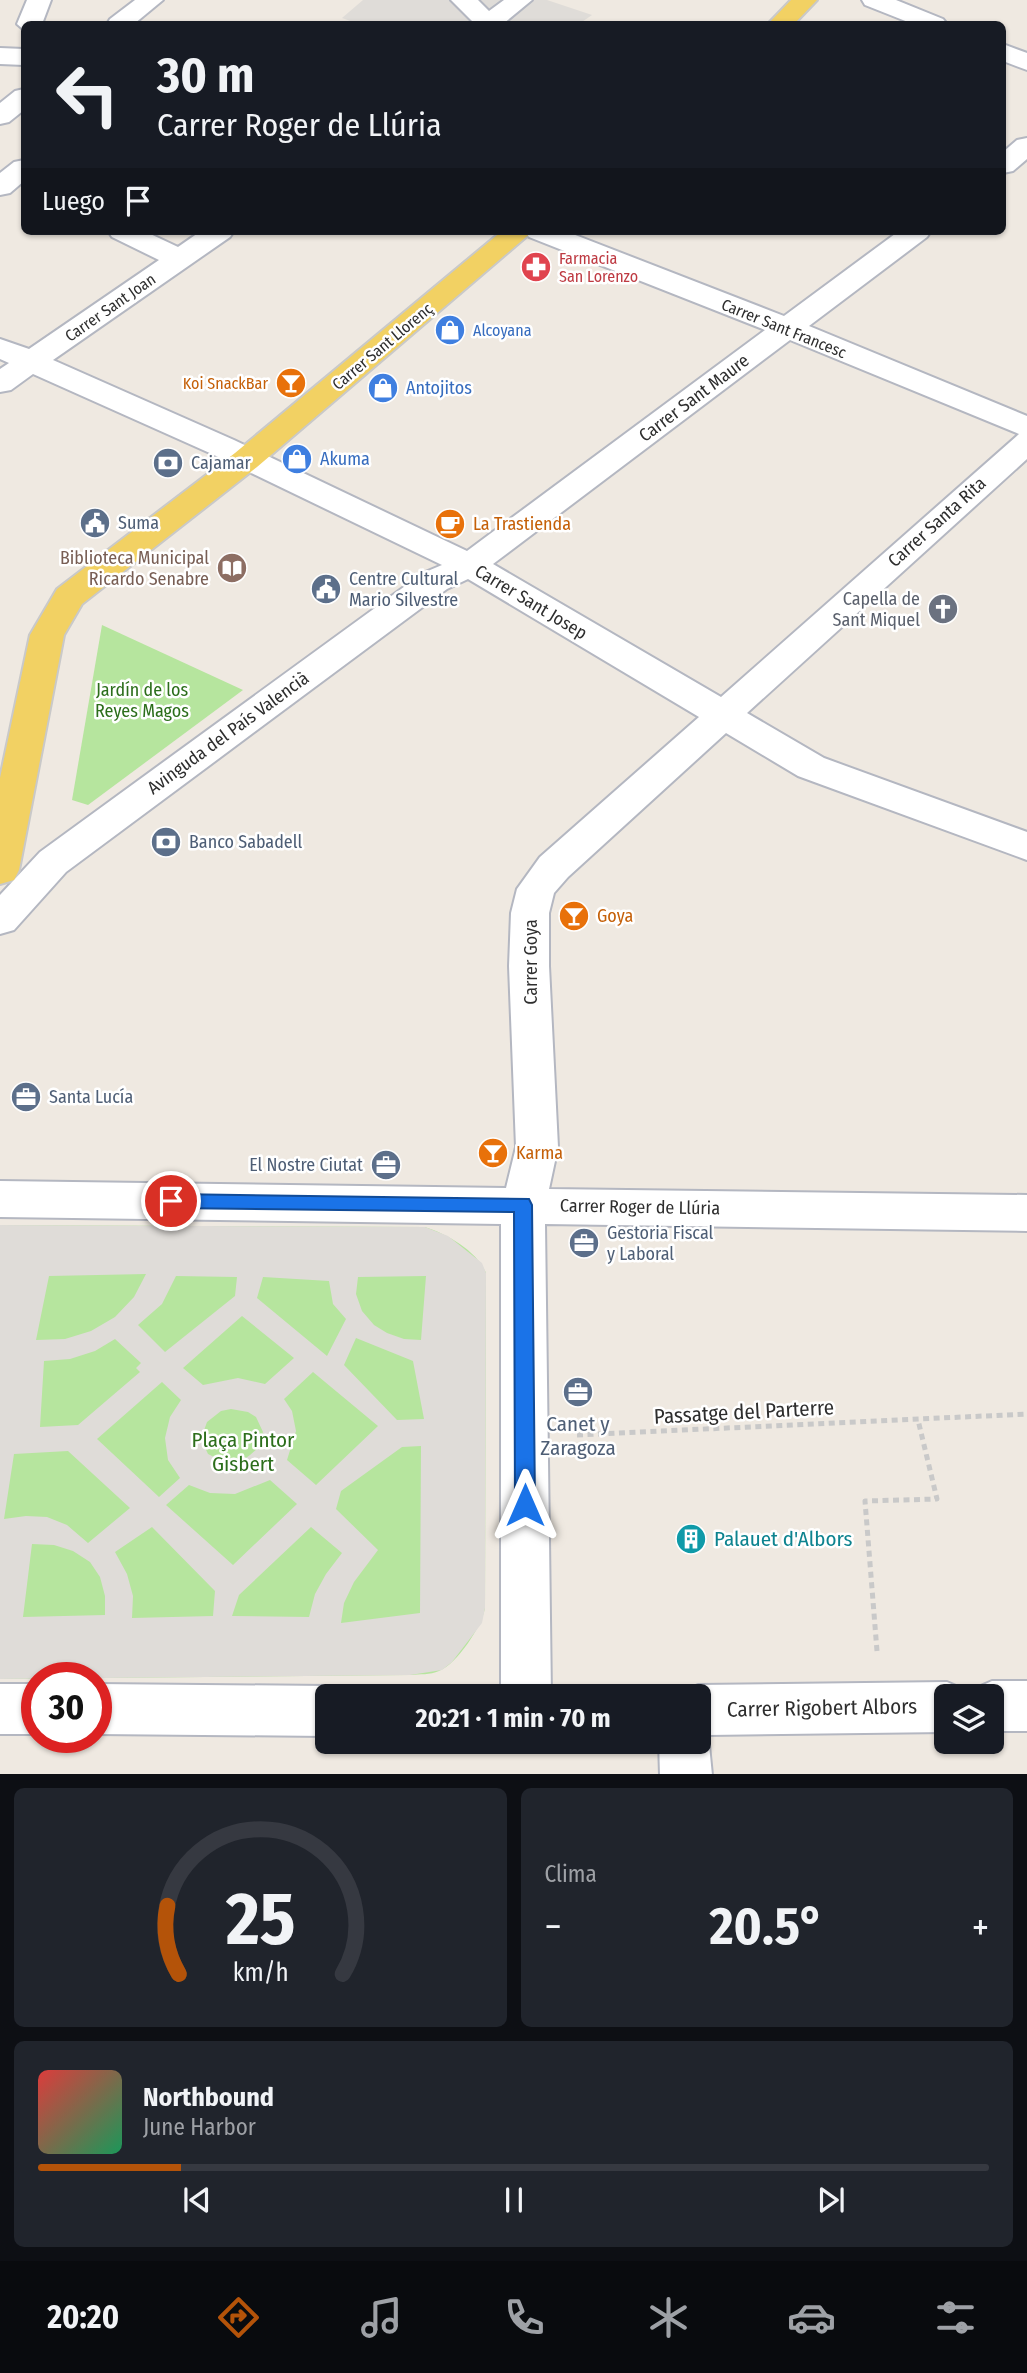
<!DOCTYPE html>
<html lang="es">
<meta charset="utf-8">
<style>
body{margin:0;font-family:"Fira Sans Condensed",sans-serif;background:#20242c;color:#f1f3f6;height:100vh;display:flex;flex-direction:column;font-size:26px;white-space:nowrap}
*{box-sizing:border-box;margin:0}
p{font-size:23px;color:#9ea1a6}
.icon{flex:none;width:38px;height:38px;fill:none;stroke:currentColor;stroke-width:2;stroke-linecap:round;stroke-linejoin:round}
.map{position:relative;height:1774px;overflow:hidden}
.details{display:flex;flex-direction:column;gap:14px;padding:14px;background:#0d0f14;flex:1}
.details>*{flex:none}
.hud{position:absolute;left:21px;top:21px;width:985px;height:214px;border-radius:10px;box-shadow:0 2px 5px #0004;background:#171b24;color:#f1f3f6;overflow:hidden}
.tools{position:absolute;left:934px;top:1684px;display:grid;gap:14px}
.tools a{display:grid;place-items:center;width:70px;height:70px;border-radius:10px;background:#171b24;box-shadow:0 2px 5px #0004;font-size:35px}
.speed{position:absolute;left:21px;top:1662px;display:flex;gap:14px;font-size:35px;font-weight:700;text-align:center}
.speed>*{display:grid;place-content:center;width:91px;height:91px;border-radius:50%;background:#171b24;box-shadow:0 2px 5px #0004;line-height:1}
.speed .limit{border:10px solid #d22;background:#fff;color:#111}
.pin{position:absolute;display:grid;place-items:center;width:60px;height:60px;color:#fff;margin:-30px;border:4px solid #fff;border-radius:50%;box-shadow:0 2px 7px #0007}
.me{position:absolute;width:77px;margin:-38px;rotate:0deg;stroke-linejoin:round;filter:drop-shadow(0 0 5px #0008)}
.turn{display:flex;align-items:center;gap:24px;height:147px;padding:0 21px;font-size:32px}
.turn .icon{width:91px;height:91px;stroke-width:2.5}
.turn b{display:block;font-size:49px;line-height:60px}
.then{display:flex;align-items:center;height:66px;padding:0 21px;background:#0003;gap:14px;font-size:26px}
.big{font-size:52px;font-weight:700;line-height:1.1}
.details .tile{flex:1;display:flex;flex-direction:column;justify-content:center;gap:10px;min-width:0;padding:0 24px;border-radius:10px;background:#20242c}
.details .dial{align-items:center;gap:0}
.dial svg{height:182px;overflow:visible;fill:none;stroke:#363941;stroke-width:7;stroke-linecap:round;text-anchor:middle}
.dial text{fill:#f1f3f6;stroke:none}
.song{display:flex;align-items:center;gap:21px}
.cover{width:84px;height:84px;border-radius:10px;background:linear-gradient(135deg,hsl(0 70% 55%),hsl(150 70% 35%))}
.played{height:7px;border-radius:4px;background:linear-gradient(90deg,#b45309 15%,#363941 15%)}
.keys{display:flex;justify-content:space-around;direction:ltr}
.heat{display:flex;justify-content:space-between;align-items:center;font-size:38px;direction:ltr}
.details .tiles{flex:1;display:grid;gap:14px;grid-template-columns:1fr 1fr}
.tile:last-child{grid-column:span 2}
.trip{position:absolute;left:315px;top:1684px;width:396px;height:70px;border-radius:10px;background:#171b24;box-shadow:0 2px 5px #0004;font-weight:700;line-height:70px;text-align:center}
.tab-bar{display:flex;height:112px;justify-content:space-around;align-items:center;background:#090b0e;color:#9ea1a6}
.tab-bar .icon{width:49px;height:49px}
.tab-bar .selected{color:#b45309}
.tab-bar b{font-size:32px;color:#f1f3f6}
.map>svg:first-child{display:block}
.green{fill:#b6e59e}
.plaza{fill:#dfdcd8;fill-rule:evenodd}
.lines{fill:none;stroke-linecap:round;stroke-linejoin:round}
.minor-casing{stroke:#b4b7c1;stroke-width:4}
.major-casing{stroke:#c9c9c9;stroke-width:4}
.path{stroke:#c9c9c9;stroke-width:5;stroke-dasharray:6 4.5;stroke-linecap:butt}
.minor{fill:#fff;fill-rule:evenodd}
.major{fill:#f2d163;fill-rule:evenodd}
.route{fill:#1a73e8;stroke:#114b97;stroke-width:2}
.labels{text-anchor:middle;stroke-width:5;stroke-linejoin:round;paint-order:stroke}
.far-health-label{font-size:16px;fill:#be3a42;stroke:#fff;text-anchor:start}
.far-street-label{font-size:16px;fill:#2e2e2e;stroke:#fff}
.far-shop-label{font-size:16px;fill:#366cbe;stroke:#fff;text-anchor:start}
.far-food-label{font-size:16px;fill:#c56008;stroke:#fff;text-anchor:end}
.shop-label{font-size:18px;fill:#366cbe;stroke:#fff;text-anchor:start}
.street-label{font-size:18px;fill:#2e2e2e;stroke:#fff}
.service-label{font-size:18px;fill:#4e5e75;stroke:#fff;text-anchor:start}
.food-label{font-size:18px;fill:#c56008;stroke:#fff;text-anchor:start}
.education-label{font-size:18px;fill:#785e54;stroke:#fff;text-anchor:end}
.worship-label{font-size:18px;fill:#5b616d;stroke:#fff;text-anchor:end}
.park-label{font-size:18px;fill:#2c6e1b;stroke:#fff}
.near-street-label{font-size:21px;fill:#2e2e2e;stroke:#fff}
.near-service-label{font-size:21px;fill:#4e5e75;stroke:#fff}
.near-park-label{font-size:21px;fill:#2c6e1b;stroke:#fff}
.near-culture-label{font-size:21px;fill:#0d838f;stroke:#fff;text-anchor:start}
</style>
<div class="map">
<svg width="1027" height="1775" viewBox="0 0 1027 1775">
<rect width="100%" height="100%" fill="#efe9e1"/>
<g class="green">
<path d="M102,625L243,690L88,805L72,800Z"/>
<path d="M0,1225L425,1227C447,1234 477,1251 486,1273L485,1608C482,1626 457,1664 439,1671C430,1675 420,1674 410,1675L0,1679Z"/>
</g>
<g class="plaza">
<path d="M363,0H547L592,15L579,24H359L342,18Z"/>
<path d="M0,1225L425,1227L448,1236L482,1263L486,1273L485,1608L482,1623L452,1662L442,1670L410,1675L0,1679ZM146,1274L134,1297L115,1317L91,1331L65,1339L36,1340L49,1276ZM176,1276L237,1277L235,1296L165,1352L138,1325L162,1304ZM426,1276L421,1340L404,1339L387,1333L374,1325L362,1311L356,1294L358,1277ZM263,1277L329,1281L333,1304L346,1319L327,1356L257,1298ZM242,1316L294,1358L265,1384L238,1378L203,1385L183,1368ZM356,1338L413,1361L424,1419L397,1420L344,1365ZM115,1339L141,1363L136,1368L140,1372L78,1425L40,1427L44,1361L70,1359L95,1351ZM313,1372L378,1426L316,1485L287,1460L296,1431L292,1411L284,1399ZM162,1382L181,1400L170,1417L165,1438L168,1460L180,1478L159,1497L97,1439ZM231,1409L248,1412L256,1417L263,1432L257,1449L250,1455L243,1460L224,1462L208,1454L201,1439L207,1422L221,1411ZM421,1446L420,1613L341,1623L344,1603L354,1582L378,1550L336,1509L341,1491L402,1447ZM68,1451L130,1508L88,1543L67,1525L47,1517L26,1516L4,1519L14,1454ZM270,1480L297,1504L233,1565L166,1505L189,1485L210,1493L235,1494ZM152,1527L215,1591L213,1616L132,1618L133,1596L127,1574L115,1552ZM311,1527L342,1553L326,1574L315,1594L309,1617L232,1616L239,1595ZM32,1544L54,1545L73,1551L90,1562L100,1577L105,1596V1615L23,1617Z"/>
</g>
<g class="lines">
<g class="minor-casing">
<g id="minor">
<path d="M27,0H51L42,24H24V30L17,24Z"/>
<path d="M135,0H163L134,24H107L110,19Z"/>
<path d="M451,0H478L489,11L504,0H532L503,24H475Z"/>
<path d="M862,0H896L943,19L947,24H913L865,5Z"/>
<path d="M1003,44L1027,53V70L1003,61Z"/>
<path d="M0,48L24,49V65L0,64Z"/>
<path d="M24,89V110L9,122L0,124V103L15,91Z"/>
<path d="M1027,138V159L1013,171L1003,173V152L1017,140Z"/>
<path d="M24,160V181L10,193L0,195V173L14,162Z"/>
<path d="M108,231H144L178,247L201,231H234L230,237L53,360L234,440L467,551L765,330L529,237L525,231H565L784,316L899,231H931L927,237L809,326L1027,416V459L747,713L824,758L1027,832V860L798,776L726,733L568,877L554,893L549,913V966L558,1147L549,1189L1027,1195V1231L545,1224L551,1696H501V1224L0,1217V1181L506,1188L516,1147L509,966L511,913L517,889L540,857L699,717L468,579L447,589L66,872L14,930L0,934V895L40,852L423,573L442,565L212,454L33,374L11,390L0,392V369L9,363L0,359V339L29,349L159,260L112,237ZM790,340L1019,434L721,697L493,564Z"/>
<path d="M992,1681H1027V1731H992V1696H971L974,1689Z"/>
<path d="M947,1682L965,1690L968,1696H947V1732L708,1735L712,1775H660L659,1741H698V1696H679L680,1692L698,1685Z"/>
<rect x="0" y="1684" width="37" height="50"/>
<path d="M96,1684L327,1686L346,1696H327V1736L96,1734Z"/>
</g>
</g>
<g class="major-casing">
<g id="major">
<path d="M791,0H817L794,24H768Z"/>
<path d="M502,231H533L257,467L82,604L64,635L19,870L14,880L0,884V778L30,635L57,589L235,453Z"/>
</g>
</g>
<g class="path">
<path d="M577,1435L1027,1414"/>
<path d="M877,1651L865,1501L937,1499L918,1420"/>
</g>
<use href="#minor" class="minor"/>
<use href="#major" class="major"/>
</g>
<path class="route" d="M171,1194L529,1199L532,1205L535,1505L532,1511L525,1514L518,1511L515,1505L514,1212L171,1208L165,1206L162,1201L165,1196Z"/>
<defs>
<g id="pharmacy-disc" transform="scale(1.575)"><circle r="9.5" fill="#e0444e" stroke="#fff"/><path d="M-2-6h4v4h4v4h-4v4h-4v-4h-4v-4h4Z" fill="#fff"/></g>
<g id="shop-disc" transform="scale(1.575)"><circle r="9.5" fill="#3f7fe0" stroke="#fff"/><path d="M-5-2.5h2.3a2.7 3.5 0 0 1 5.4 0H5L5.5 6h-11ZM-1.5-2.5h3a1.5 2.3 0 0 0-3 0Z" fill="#fff"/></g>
<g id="bar-disc" transform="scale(1.575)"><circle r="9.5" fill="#e8710a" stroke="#fff"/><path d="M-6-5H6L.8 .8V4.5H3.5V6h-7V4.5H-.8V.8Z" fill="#fff"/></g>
<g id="bank-disc" transform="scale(1.575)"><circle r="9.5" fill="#5c6f8a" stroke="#fff"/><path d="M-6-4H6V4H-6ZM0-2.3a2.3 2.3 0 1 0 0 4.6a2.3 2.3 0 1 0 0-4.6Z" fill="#fff"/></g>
<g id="civic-disc" transform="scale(1.575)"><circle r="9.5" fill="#5c6f8a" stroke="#fff"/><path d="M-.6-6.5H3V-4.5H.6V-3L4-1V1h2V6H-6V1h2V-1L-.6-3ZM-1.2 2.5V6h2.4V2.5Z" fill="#fff"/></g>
<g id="cafe-disc" transform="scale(1.575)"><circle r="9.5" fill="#e8710a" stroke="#fff"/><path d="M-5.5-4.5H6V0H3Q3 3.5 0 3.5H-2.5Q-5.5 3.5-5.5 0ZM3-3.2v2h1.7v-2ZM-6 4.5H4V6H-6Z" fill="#fff"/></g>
<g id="library-disc" transform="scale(1.575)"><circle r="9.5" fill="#8d6e63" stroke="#fff"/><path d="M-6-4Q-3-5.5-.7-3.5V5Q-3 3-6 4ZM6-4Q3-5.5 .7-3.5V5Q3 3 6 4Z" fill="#fff"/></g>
<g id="church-disc" transform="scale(1.575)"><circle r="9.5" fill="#6b7280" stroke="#fff"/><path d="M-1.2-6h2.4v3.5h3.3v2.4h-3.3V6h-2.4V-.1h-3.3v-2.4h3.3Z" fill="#fff"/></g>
<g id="office-disc" transform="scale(1.575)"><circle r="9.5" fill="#5c6f8a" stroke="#fff"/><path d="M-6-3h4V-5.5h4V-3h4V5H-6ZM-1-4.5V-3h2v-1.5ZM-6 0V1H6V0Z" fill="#fff"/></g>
<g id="building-disc" transform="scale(1.575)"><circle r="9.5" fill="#0f9aa8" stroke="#fff"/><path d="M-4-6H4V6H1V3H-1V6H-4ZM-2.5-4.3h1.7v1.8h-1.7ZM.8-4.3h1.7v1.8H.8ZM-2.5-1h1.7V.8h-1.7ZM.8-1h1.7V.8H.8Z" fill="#fff"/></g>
</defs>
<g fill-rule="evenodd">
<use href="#pharmacy-disc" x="536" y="267"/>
<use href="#shop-disc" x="450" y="330"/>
<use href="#bar-disc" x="291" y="383"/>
<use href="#shop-disc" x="383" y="388"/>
<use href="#shop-disc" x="297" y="459"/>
<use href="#bank-disc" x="168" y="463"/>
<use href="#civic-disc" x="95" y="523"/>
<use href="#cafe-disc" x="450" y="524"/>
<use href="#library-disc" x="232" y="568"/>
<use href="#civic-disc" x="326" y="589"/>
<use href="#church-disc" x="943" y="609"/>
<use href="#bank-disc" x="166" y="842"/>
<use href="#bar-disc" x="574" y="916"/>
<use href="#office-disc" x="26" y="1097"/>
<use href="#bar-disc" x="493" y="1153"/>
<use href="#office-disc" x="386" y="1165"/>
<use href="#office-disc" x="584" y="1243"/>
<use href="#office-disc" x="578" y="1392"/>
<use href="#building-disc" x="691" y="1539"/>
</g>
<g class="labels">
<g class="far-health-label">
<text x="559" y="264">Farmacia<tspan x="559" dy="18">San Lorenzo</tspan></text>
</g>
<g class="far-street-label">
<text transform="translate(110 307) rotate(-35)" y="6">Carrer Sant Joan</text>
<text transform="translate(784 328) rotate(22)" y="6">Carrer Sant Francesc</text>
<text transform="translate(382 346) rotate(-40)" y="6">Carrer Sant Llorenç</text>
</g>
<g class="far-shop-label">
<text x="473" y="336">Alcoyana</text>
</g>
<g class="far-food-label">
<text x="268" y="389">Koi SnackBar</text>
</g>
<g class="shop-label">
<text x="406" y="394">Antojitos</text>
<text x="320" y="465">Akuma</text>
</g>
<g class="street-label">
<text transform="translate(694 398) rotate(-37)" y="6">Carrer Sant Maure</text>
<text transform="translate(937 522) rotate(-42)" y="6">Carrer Santa Rita</text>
<text transform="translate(531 602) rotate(31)" y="6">Carrer Sant Josep</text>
<text transform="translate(228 733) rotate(-36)" y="6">Avinguda del País Valencià</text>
<text transform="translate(531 962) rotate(-90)" y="6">Carrer Goya</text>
<text transform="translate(640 1207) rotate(1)" y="6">Carrer Roger de Llúria</text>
</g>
<g class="service-label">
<text x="191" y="469">Cajamar</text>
<text x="118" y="529">Suma</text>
<text x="349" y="585">Centre Cultural<tspan x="349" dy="21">Mario Silvestre</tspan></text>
<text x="189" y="848">Banco Sabadell</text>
<text x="49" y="1103">Santa Lucía</text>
<text x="363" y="1171" text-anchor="end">El Nostre Ciutat</text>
<text x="607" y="1239">Gestoria Fiscal<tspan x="607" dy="21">y Laboral</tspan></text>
</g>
<g class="food-label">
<text x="473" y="530">La Trastienda</text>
<text x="597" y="922">Goya</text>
<text x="516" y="1159">Karma</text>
</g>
<g class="education-label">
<text x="209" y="564">Biblioteca Municipal<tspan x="209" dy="21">Ricardo Senabre</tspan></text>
</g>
<g class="worship-label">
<text x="920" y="605">Capella de<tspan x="920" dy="21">Sant Miquel</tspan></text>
</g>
<g class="park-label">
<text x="142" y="696">Jardín de los<tspan x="142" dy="21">Reyes Magos</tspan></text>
</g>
<g class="near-street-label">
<text transform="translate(744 1412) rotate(-3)" y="7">Passatge del Parterre</text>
<text transform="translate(822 1708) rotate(-1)" y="7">Carrer Rigobert Albors</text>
</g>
<g class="near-service-label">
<text x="578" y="1431">Canet y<tspan x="578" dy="24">Zaragoza</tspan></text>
</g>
<g class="near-park-label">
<text x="243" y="1447">Plaça Pintor<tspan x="243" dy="24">Gisbert</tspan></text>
</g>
<g class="near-culture-label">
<text x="714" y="1546">Palauet d'Albors</text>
</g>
</g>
</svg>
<div class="tools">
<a><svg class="icon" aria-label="layers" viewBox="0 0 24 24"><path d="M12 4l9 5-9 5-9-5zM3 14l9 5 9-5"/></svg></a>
</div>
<div class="speed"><div class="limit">30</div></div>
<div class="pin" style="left:171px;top:1201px;background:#d93025"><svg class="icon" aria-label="arrive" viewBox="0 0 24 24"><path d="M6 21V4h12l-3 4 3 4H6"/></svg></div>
<svg class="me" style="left:525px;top:1505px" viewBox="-20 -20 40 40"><path d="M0-17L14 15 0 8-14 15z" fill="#1a73e8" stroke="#fff" stroke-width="4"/></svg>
<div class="trip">20:21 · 1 min · 70 m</div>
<div class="hud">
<div class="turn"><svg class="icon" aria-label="left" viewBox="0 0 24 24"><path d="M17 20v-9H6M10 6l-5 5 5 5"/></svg><div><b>30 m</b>Carrer Roger de Llúria</div></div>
<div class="then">Luego<svg class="icon" aria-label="arrive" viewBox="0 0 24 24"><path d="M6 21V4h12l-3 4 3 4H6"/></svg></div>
</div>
</div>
<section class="details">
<div class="tiles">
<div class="tile dial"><svg viewBox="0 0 100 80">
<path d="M14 69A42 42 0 1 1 86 69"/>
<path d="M14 69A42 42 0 0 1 9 39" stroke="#b45309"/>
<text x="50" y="56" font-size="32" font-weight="700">25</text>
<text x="50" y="72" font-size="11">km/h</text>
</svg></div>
<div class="tile"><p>Clima</p>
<div class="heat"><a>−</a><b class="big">20.5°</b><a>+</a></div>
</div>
<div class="tile">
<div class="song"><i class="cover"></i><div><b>Northbound</b><p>June Harbor</p></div></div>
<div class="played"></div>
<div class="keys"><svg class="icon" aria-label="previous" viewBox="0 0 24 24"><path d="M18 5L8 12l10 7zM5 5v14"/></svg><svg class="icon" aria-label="pause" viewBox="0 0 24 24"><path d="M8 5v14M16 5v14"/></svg><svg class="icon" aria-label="next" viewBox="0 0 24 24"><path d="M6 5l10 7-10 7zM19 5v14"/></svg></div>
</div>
</div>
</section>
<nav class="tab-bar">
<b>20:20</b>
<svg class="icon selected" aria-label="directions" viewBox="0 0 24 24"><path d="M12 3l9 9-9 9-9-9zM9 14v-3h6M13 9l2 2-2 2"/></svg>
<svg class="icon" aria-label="music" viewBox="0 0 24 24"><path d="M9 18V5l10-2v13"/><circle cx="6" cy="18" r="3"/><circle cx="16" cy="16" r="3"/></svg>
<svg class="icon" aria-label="phone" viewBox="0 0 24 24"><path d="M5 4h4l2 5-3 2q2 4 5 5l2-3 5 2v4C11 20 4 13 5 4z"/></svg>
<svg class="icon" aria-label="climate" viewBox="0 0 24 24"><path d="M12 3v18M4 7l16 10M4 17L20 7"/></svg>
<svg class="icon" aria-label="car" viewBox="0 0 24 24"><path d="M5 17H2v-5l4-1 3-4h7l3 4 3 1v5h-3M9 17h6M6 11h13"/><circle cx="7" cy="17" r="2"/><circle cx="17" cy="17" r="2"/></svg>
<svg class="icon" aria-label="filters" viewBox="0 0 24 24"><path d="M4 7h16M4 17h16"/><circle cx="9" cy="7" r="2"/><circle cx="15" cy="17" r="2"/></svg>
</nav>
